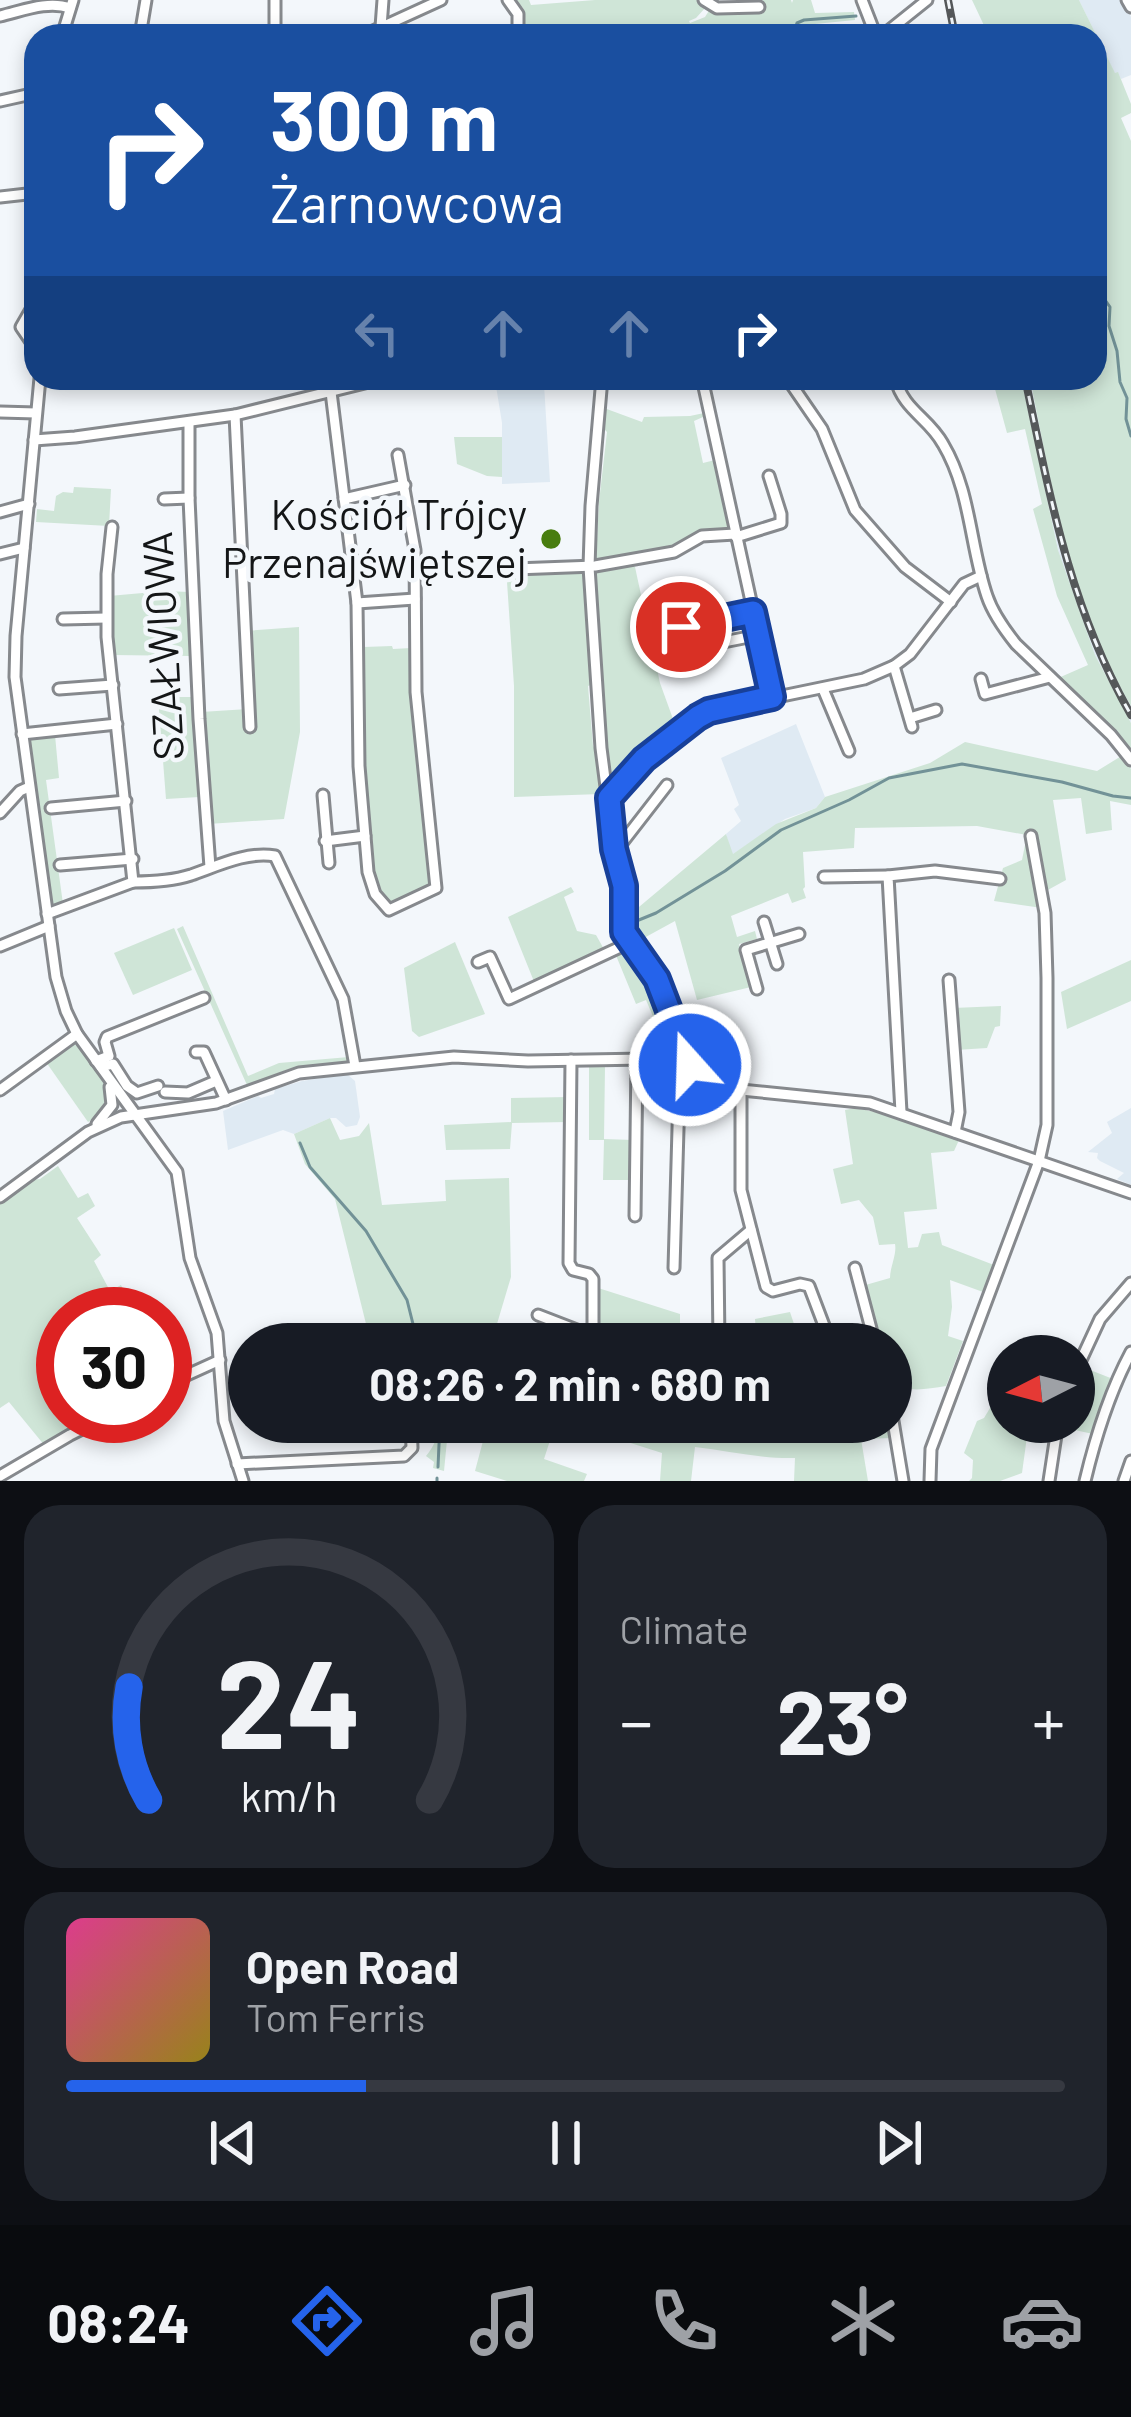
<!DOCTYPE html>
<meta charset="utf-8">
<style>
body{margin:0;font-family:Barlow,sans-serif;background:#20242c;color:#f1f3f6;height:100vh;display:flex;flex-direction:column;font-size:45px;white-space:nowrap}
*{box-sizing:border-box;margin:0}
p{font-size:39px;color:#9ea1a6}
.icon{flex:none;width:66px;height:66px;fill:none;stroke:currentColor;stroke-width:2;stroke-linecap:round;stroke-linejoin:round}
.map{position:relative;height:1481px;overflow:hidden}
.side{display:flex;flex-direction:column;gap:24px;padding:24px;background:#0d0f14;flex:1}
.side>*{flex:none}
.top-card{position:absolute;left:24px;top:24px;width:1083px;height:366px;border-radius:36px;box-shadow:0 6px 18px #0003;background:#1a4fa0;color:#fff;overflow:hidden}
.needle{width:78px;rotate:264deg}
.buttons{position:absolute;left:987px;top:1335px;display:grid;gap:24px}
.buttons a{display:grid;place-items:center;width:108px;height:108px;border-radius:50%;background:#171b24;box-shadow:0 6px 18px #0003;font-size:60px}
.speed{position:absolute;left:36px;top:1287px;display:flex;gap:24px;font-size:60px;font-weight:700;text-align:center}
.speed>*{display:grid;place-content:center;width:156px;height:156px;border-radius:50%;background:#171b24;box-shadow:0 6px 18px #0003;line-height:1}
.speed .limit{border:18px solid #d22;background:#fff;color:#111}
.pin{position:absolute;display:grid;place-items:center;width:102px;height:102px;color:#fff;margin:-51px;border:6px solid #fff;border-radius:50%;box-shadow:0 3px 12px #0007}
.me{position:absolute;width:132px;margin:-66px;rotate:340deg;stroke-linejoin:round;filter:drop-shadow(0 0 9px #0008)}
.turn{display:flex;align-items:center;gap:42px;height:252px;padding:0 48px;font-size:54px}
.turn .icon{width:156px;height:156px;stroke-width:2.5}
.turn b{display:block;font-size:84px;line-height:102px}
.lanes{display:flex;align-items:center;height:114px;padding:0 48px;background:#0003;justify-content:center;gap:60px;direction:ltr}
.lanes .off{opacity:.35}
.big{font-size:90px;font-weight:700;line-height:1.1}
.side .widget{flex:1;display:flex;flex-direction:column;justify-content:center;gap:18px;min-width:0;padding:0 42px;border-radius:36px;background:#20242c}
.side .dial{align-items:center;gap:0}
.dial svg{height:312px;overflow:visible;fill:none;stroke:#363941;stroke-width:7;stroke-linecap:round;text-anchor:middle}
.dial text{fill:#f1f3f6;stroke:none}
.song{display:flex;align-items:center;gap:36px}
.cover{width:144px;height:144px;border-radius:18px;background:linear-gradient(135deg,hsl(330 70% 55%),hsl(50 70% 35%))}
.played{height:12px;border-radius:6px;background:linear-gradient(90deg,#2563eb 30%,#363941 30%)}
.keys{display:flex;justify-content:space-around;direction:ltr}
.heat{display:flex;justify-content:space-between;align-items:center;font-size:66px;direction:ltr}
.side .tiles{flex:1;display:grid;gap:24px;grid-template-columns:1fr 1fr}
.widget:last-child{grid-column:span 2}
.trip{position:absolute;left:228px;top:1323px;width:684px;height:120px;border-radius:60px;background:#171b24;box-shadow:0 6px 18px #0003;font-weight:700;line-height:120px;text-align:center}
.tabs{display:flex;height:192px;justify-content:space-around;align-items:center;background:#090b0e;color:#9ea1a6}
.tabs .icon{width:84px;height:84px}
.tabs .active{color:#2563eb}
.tabs b{font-size:54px;color:#f1f3f6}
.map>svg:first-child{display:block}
.built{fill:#dfeaf3}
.green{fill:#cfe5d7}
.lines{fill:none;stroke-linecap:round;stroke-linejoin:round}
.stream{stroke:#729297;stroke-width:3}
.minor-casing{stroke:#86898d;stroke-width:15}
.minor{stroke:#fff;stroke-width:9}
.rail-casing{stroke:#55585a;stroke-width:8}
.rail{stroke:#f3f7fb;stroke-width:3;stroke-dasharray:9;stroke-linecap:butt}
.route-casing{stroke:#184099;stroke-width:30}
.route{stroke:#2563eb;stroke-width:21}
.poi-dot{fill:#487d0f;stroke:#f3f7fb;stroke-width:4.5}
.labels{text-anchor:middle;stroke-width:9;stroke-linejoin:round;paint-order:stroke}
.poi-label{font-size:42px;fill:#141617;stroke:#f3f7fb;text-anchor:end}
.street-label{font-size:42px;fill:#141617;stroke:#f3f7fb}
</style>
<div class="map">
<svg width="1131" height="1481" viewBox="0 0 1131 1481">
<rect width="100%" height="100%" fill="#f3f7fb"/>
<g class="built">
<path d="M1079,0H1122L1131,17V75L1121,79L1118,73L1115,74Z"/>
<path d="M1021,378H1030L1049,477L1075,578L1104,655L1131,706V723L1095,655L1070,590L1058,550Z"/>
<path d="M544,384L550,482L502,484V423L496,386Z"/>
<path d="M796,724L825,797L816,808L785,819L732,855L726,834L741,821L734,809L739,805L721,758Z"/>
<path d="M347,1074L355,1081L360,1117L357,1125L346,1127L336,1118H330L294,1134L283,1130L228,1150L223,1111L258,1096L261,1098L274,1094L275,1089L302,1081Z"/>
<path d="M1131,1108V1185L1117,1179L1124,1173L1100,1161L1097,1158L1098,1153L1088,1152L1112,1133L1107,1122Z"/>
</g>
<g class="green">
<path d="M511,0H529L531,5L595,0H698L706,7L696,18L689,21L690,23L705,17L710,9L720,13L763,9V0H791L792,3L793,0H811L815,13L854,12L855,20L795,26L796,36H525L520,11L523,8Z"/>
<path d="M972,0H1079L1115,73L1118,72L1131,104V113L1121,118L1131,141V706C1072,605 1052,491 1030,378H1095V36H989Z"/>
<path d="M992,378H1021L1058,550L1095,655L1131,723V753L1095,712L1056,679L1088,665L1057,596L1033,509L1042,504L1025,429L1007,433Z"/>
<path d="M604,408L642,422L644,417L690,416L704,413L703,417L694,421L703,463L715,460L729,528L700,534L674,548L596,559L599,502L607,432L603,428Z"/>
<path d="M454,437H502V477L487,476L457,464Z"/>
<path d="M74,487L111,489L109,526L36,522L37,509L54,511L56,496L63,492L73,493Z"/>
<path d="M632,565L635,567L660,683L677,730L614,789L605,738L601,691L603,685L596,571Z"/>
<path d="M585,573L593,684L588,686L593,746L597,750L605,807L601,794L514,797V686L507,582L515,581V575Z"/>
<path d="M165,591L189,592L190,656L113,655L110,643L109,596Z"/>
<path d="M299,627L300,732L284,819L208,824L201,712L248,709L245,631Z"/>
<path d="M392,646L393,649L411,648V699L431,884L391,904C384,898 378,891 376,882C370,861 371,837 369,816C365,759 362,704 364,647Z"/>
<path d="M158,697H192L199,797L166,799Z"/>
<path d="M55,735L59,778L46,780L63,904L52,907L28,739Z"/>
<path d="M965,742L1097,771L1123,755L1131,769V805L1110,801L1112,830L1086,834L1081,798L1053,800L1066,880L1046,891L1042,908L994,901L1003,868L1022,860L1027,835L977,826L855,828L854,848L803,852L805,887L803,889L806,898L792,903L788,893L731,916L737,937L755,931L757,939L739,944L751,987L697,1000L675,921L633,944L628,934L627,917L726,834L733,854L776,824L816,808L825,797L930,763Z"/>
<path d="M571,887L574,892L564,897L577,931L596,935L605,951L535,984L508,917Z"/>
<path d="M183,926L248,1076L279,1063L349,1057L348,1061L289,1069L247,1085L177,929Z"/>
<path d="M174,928L192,970L133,995L114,953Z"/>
<path d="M455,942L485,1014L419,1037L412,1031L404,968Z"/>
<path d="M628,948L653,979L672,1027L660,1033L646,1000L636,1004L615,953Z"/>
<path d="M1131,960V1001L1067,1029L1061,992Z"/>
<path d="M1001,1006L1000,1026L995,1027L987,1048L956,1050L953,1008Z"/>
<path d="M73,1044L79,1047L103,1082L109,1102L101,1114L88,1122L46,1062Z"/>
<path d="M589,1067H605L604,1139L633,1140V1180H603L604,1140H589Z"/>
<path d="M569,1097L568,1122L512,1123L510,1149L446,1150L444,1125L511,1122V1098Z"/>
<path d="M855,1108L886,1114L959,1140L954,1151L931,1153L937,1209L904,1212L908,1248L918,1247L922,1234L939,1232L942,1245L994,1265L983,1292L950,1280L952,1307L948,1336L963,1341L946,1386C926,1389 909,1393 891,1383V1344H878L862,1286L890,1278C890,1267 897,1254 895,1244L879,1245L873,1217L859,1200L841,1204L833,1169L853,1164L845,1110Z"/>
<path d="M330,1118L340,1140L359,1136L369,1123L382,1205L446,1201L445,1180L509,1178L511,1277L491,1344H415L413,1340L371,1344L335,1199L305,1164L294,1134Z"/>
<path d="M58,1166L78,1198L88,1193L95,1206L77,1218L101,1255L94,1261L110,1291L121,1285L135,1314H63V1416H101L45,1446L9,1402L0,1408V1203L31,1180L40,1179Z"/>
<path d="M595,1287L680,1314V1334L647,1323L645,1344H594Z"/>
<path d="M790,1312L796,1330L819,1323L828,1344H757L755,1319Z"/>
<path d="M1080,1366L1113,1379L1093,1434L1061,1427L1062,1422H1074V1381Z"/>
<path d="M1002,1388L1008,1390V1422H1029L1022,1473L1000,1481H969L972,1478L973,1460L964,1453L977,1421L984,1418Z"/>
<path d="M438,1422H556L544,1459L587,1474L584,1481H507L475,1471L483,1441L448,1430L444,1471L433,1468L434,1462L426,1456C434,1447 439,1435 438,1422Z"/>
<path d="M596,1422H890L893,1438L861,1439L868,1481H794L795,1458C762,1459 728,1451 695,1447L691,1481H660L662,1453L599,1433Z"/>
</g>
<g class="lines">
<g class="stream">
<path d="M792,36L797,23L804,20L856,16"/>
<path d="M1095,271L1103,297L1110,307L1109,326L1117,351L1120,382L1127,398L1126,419L1131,436"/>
<path d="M634,922L656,913L725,871L781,830L849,800L889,778L962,764L1062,782L1113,796L1131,798"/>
<path d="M300,1143L310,1167L366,1231L407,1300L418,1344"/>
<path d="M438,1467L440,1422"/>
<path d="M437,1481V1478"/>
</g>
<g class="minor-casing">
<g id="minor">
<path d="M275,0V36"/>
<path d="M508,0L518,14V36"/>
<path d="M704,0L717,8L759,7"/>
<path d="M862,0L876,36"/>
<path d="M1127,0L1131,7"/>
<path d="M0,16C22,11 48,0 70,8"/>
<path d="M381,27L383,0"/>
<path d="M62,36L73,0"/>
<path d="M140,36L146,0"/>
<path d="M362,36L441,0"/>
<path d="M882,36L927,0"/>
<path d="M0,101L36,93"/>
<path d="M0,197L36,193"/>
<path d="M36,301L21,327L36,349"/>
<path d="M40,378L16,636L15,677L56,977L66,1011L77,1034L177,1172L190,1258L217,1333L224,1421L243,1481"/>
<path d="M602,378L591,506L589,567L601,748L614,849L624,886V932L657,979L685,1047L690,1072"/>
<path d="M702,378L772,697"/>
<path d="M787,378L822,429L855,510L905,567L951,602"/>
<path d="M895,378C904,411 928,417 943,444C971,491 970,547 987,596C993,614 1004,629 1016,644L1111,735L1131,760"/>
<path d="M331,392L357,603L359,766L368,872L375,894L389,910L436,888L416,692L415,550L398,455"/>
<path d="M0,412L36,413"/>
<path d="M235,415L250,727"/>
<path d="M189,422V498L199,719L210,867"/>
<path d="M34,440L75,437L235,415L385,378"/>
<path d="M164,499L189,498"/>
<path d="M344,499L405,485"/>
<path d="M0,512L29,504"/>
<path d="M736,537L781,523V514L769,476"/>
<path d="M0,554L24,548"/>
<path d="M515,569L595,566L674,552L702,536L735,534"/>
<path d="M357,603L415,599"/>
<path d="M63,619L106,618"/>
<path d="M681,627L753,612"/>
<path d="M688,649L759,635"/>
<path d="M894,666L912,727"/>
<path d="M981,679L985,694L1050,677"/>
<path d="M59,689L113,685"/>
<path d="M823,689L849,751"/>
<path d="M910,718L936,710"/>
<path d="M22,734L117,724"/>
<path d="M323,795L329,863"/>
<path d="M609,798L643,759L709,711L864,679L894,666L910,654L964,584L981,576"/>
<path d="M51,808L126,801"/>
<path d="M0,813L20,791L29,787"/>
<path d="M325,841L365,836"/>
<path d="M615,852L667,785"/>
<path d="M60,865L133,859"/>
<path d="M824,877L888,876"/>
<path d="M133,882C153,882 172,881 191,875C217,866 247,851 275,856L343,999L355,1066"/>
<path d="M47,914L133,882L107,637V574L112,527"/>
<path d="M764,922L777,964"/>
<path d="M0,946L49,926"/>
<path d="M478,962L490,957L509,999L629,943"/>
<path d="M949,980L959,1112L955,1132"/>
<path d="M757,989L746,950L799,934"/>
<path d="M196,1052H204L226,1100"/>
<path d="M571,1060L569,1263L573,1270L589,1274L593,1279V1344"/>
<path d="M96,1061L109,1056L105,1042L107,1037L204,998"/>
<path d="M101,1067L113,1064L127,1086L137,1093L158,1086"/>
<path d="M0,1090L77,1034"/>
<path d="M741,1090V1190L766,1287L773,1291L800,1284L809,1286L831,1344"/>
<path d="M165,1092L188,1093L216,1081"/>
<path d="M901,1112L888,876L935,871L1000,879"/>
<path d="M97,1124L112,1105L110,1087"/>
<path d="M0,1197L88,1132L121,1117L216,1103L299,1073L454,1057L528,1061L645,1059L670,1064L741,1090L870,1103L1131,1193"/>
<path d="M635,1216L637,1058"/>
<path d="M674,1268L679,1094L686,1070"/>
<path d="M855,1268L875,1344"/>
<path d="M538,1315L582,1332H593"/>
<path d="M719,1344L718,1258L751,1230"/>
<path d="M1074,1375L1100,1319L1131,1283"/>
<path d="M165,1385L220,1360"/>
<path d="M891,1409L903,1481"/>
<path d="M237,1464L404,1456L412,1448L411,1422"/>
<path d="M0,1476L70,1435L108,1416"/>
<path d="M930,1481L931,1449L1039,1161L1047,1125V978L1045,913L1031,836"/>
<path d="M1049,1481L1058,1422"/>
<path d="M1085,1481C1096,1435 1109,1393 1131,1352"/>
<path d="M1124,1481L1131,1461"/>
</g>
</g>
<use href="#minor" class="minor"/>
<g class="rail-casing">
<g id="rail">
<path d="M948,0L955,36"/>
<path d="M1025,378C1050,497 1070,608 1131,715"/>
</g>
</g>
<use href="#rail" class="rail"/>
</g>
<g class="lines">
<g class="route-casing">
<path id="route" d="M681,627L753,612L772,697L709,711L698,717L644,759L609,798L614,849L624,886V932L657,979L690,1065"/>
</g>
<use href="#route" class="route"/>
</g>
<circle class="poi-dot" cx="551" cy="539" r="12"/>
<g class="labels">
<g class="poi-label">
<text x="527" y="530">Kościół Trójcy<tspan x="527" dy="48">Przenajświętszej</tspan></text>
</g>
<g class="street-label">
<text transform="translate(163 646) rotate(-93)" y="15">SZAŁWIOWA</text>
</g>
</g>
</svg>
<div class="buttons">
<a><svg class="needle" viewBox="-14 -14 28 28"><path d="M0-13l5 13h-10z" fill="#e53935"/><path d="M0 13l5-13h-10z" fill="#9ea1a6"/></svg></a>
</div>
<div class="speed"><div class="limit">30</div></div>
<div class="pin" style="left:681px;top:627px;background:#d93025"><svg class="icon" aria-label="arrive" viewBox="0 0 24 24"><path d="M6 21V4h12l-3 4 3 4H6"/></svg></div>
<svg class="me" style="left:690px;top:1065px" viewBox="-20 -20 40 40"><circle r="17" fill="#2563eb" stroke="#fff" stroke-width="3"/><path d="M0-11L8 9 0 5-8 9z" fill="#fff"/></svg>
<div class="trip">08:26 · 2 min · 680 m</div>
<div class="top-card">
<div class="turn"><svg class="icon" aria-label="right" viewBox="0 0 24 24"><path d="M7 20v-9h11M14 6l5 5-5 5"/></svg><div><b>300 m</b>Żarnowcowa</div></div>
<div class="lanes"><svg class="icon off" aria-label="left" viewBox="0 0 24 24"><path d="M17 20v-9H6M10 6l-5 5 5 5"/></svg><svg class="icon off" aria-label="ahead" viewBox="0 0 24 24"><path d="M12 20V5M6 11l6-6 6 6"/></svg><svg class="icon off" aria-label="ahead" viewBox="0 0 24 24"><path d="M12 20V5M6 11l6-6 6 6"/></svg><svg class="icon" aria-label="right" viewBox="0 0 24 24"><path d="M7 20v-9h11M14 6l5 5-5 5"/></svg></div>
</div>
</div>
<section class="side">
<div class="tiles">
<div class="widget dial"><svg viewBox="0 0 100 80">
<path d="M14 69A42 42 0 1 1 86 69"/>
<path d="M14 69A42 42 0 0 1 9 40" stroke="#2563eb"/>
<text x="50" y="56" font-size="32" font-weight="700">24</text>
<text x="50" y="72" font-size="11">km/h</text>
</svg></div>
<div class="widget"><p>Climate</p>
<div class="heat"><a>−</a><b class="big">23°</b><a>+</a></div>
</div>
<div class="widget">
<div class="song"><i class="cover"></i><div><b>Open Road</b><p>Tom Ferris</p></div></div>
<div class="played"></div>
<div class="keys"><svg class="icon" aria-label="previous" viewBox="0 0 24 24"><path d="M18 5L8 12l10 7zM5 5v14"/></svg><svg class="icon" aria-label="pause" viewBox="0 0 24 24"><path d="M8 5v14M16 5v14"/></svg><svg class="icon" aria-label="next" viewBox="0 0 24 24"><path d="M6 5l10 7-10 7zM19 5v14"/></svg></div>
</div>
</div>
</section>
<nav class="tabs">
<b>08:24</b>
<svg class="icon active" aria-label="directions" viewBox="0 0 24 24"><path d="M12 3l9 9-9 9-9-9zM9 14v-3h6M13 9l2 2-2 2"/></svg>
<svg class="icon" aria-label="music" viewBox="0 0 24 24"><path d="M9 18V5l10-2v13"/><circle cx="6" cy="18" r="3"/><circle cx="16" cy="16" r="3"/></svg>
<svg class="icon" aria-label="phone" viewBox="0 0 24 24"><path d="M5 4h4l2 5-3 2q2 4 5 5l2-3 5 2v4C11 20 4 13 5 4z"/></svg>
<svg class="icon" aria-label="climate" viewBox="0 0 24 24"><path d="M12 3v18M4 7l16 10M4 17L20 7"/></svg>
<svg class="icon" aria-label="car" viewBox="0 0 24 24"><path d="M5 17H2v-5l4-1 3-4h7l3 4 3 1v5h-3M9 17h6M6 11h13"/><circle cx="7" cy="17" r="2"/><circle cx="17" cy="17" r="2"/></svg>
</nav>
